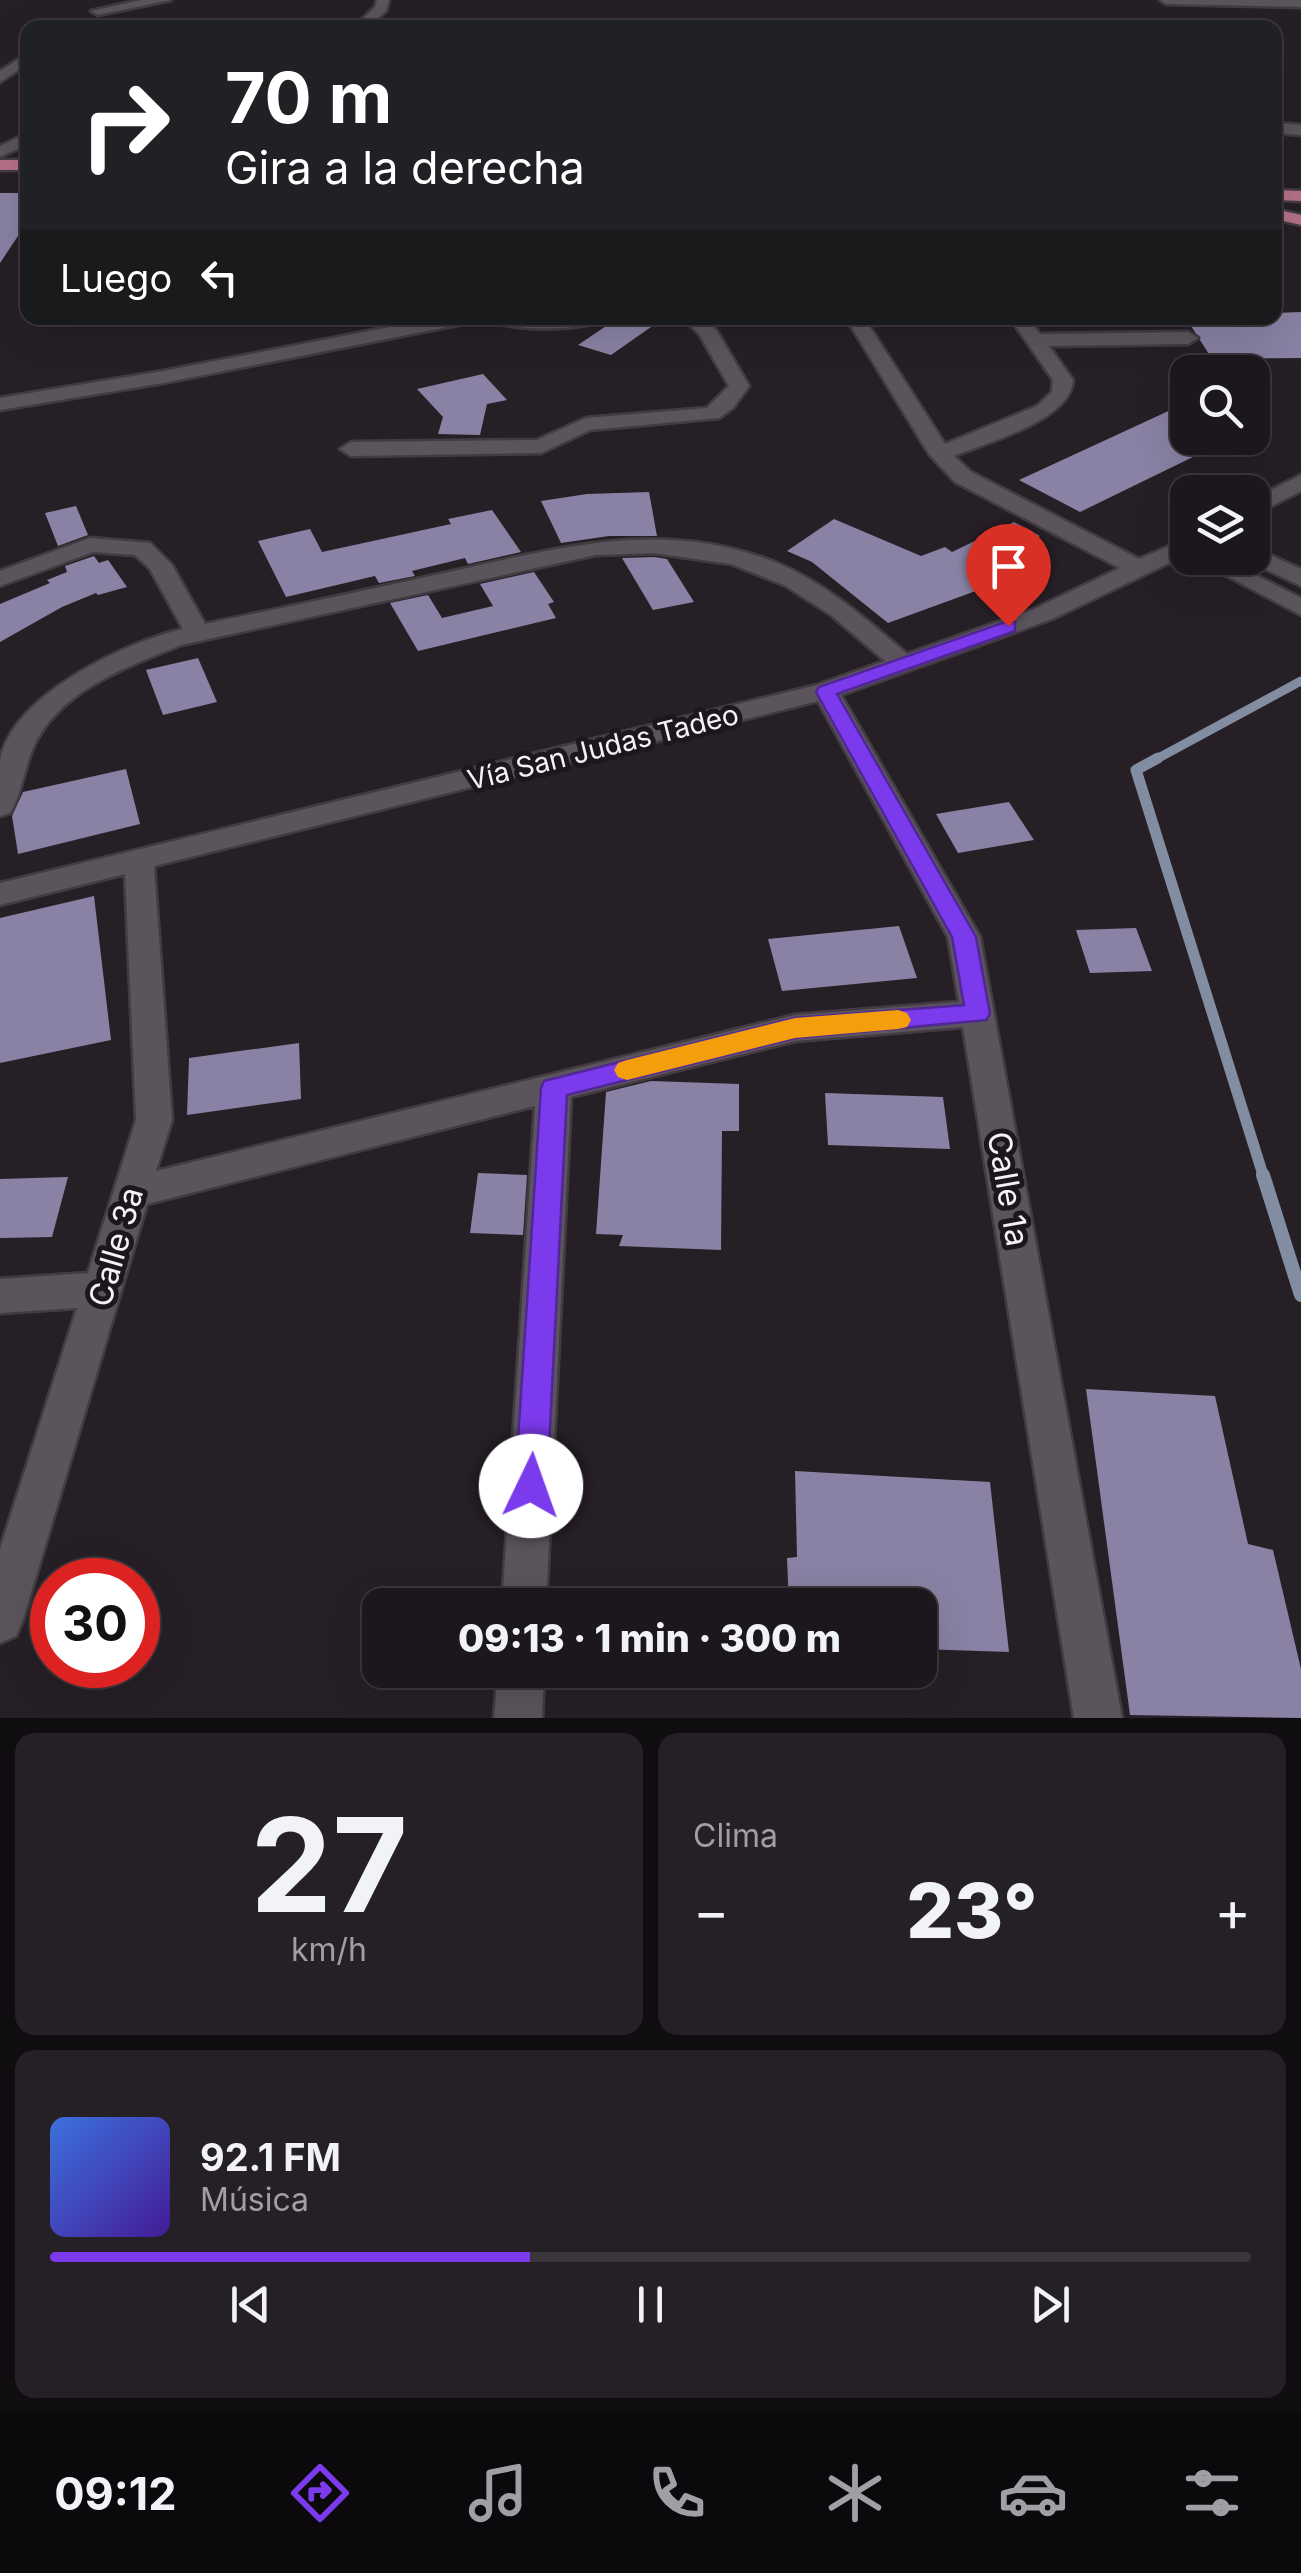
<!DOCTYPE html>
<html lang="es">
<meta charset="utf-8">
<style>
body{margin:0;font-family:Inter,sans-serif;background:#252025;color:#f1f3f6;height:100vh;display:flex;flex-direction:column;font-size:38px;white-space:nowrap}
*{box-sizing:border-box;margin:0}
p{font-size:32px;color:#a09fa3}
.icon{flex:none;width:55px;height:55px;fill:none;stroke:currentColor;stroke-width:2;stroke-linecap:round;stroke-linejoin:round}
.map{position:relative;height:1718px;overflow:hidden}
.side{display:flex;flex-direction:column;gap:15px;padding:15px;background:#0f0d0f;flex:1}
.side>*{flex:none}
.guide{position:absolute;left:20px;top:20px;width:1262px;height:305px;border-radius:20px;box-shadow:0 10px 40px #0002,0 0 0 2px #3a363b;background:#202124;color:#fff;overflow:hidden}
.buttons{position:absolute;left:1170px;top:355px;display:grid;gap:20px}
.buttons a{display:grid;place-items:center;width:100px;height:100px;border-radius:20px;background:#1c171c;box-shadow:0 10px 40px #0002,0 0 0 2px #3a363b;font-size:50px}
.speed{position:absolute;left:30px;top:1558px;display:flex;gap:20px;font-size:50px;font-weight:700;text-align:center}
.speed>*{display:grid;place-content:center;width:130px;height:130px;border-radius:50%;background:#1c171c;box-shadow:0 10px 40px #0002,0 0 0 2px #3a363b;line-height:1}
.speed .limit{border:15px solid #d22;background:#fff;color:#111}
.pin{position:absolute;display:grid;place-items:center;width:85px;height:85px;color:#fff;margin:-102px -42px;border-radius:50% 50% 50% 0;rotate:-45deg;box-shadow:0 0 10px #0007}
.pin .icon{rotate:45deg}
.me{position:absolute;width:110px;margin:-55px;rotate:3deg;stroke-linejoin:round;filter:drop-shadow(0 0 8px #0008)}
.turn{display:flex;align-items:center;gap:35px;height:210px;padding:0 40px;font-size:45px}
.turn .icon{width:130px;height:130px;stroke-width:2.5}
.turn b{display:block;font-size:70px;line-height:85px}
.then{display:flex;align-items:center;height:95px;padding:0 40px;background:#0003;gap:20px;font-size:38px}
.big{font-size:75px;font-weight:800;line-height:1.1}
.side .card{flex:1;display:flex;flex-direction:column;justify-content:center;gap:15px;min-width:0;padding:0 35px;border-radius:20px;background:#252025}
.side .dial{align-items:center;gap:0}
.dial b{font-size:130px;line-height:1}
.song{display:flex;align-items:center;gap:30px}
.cover{width:120px;height:120px;border-radius:15px;background:linear-gradient(135deg,hsl(220 70% 55%),hsl(260 70% 35%))}
.played{height:10px;border-radius:5px;background:linear-gradient(90deg,#7c3aed 40%,#3a363b 40%)}
.keys{display:flex;justify-content:space-around;direction:ltr}
.heat{display:flex;justify-content:space-between;align-items:center;font-size:55px;direction:ltr}
.side .tiles{flex:1;display:grid;gap:15px;grid-template-columns:1fr 1fr}
.card:last-child{grid-column:span 2}
.trip{position:absolute;left:362px;top:1588px;width:575px;height:100px;border-radius:20px;background:#1c171c;box-shadow:0 10px 40px #0002,0 0 0 2px #3a363b;font-weight:800;line-height:100px;text-align:center}
.menu{display:flex;height:160px;justify-content:space-around;align-items:center;background:#0b090b;color:#a09fa3}
.menu .icon{width:70px;height:70px}
.menu .active{color:#7c3aed}
.menu b{font-size:45px;color:#f1f3f6}
.map>svg:first-child{display:block}
.lines{fill:none;stroke-linecap:round;stroke-linejoin:round}
.stream-far2{stroke:#828da2;stroke-width:9}
.stream-far1{stroke:#828da2;stroke-width:11}
.stream{stroke:#828da2;stroke-width:14}
.building{fill:#8982a4}
.minor-casing{stroke:#423c42;stroke-width:5}
.tertiary-casing{stroke:#423c42;stroke-width:5}
.primary-casing{stroke:#423c42;stroke-width:5}
.minor{fill:#5c545c;fill-rule:evenodd}
.tertiary{fill:#5c545c;fill-rule:evenodd}
.primary{fill:#b57188;fill-rule:evenodd}
.route{fill:#7c3aed;stroke:#51269a;stroke-width:2.5}
.slow{fill:#f59e0b}
.labels{text-anchor:middle;stroke-width:10;stroke-linejoin:round;paint-order:stroke}
.street-label{font-size:28px;fill:#f6f1f6;stroke:#1d161c}
.near-street-label{font-size:32px;fill:#f6f1f6;stroke:#1d161c}
</style>
<div class="map">
<svg width="1301" height="1718" viewBox="0 0 1301 1718">
<rect width="100%" height="100%" fill="#261f26"/>
<g class="lines">
<path class="stream-far2" d="M1153,761L1301,681"/>
<path class="stream-far1" d="M1158,758L1136,770L1264,1178"/>
<path class="stream" d="M1263,1175L1301,1295"/>
</g>
<g class="building">
<path d="M0,193H28V221L0,263Z"/>
<path d="M1301,312V358L1212,359L1186,318H1275V313Z"/>
<path d="M618,318L651,327L611,355L578,345Z"/>
<path d="M483,374L507,400L487,404L480,435L438,434L443,417L417,389Z"/>
<path d="M1188,402V438H1232L1080,512L1019,480Z"/>
<path d="M649,492L657,536H609L561,543L541,501L587,494Z"/>
<path d="M76,506L88,535L58,546L45,513Z"/>
<path d="M492,510L521,552L468,564L465,558L412,571L415,576L379,583L375,576L286,597L258,541L310,529L322,552L451,524L448,519Z"/>
<path d="M834,519L921,556L945,547L952,552L1014,522L1040,536L975,569L995,584L888,623L812,562L787,551Z"/>
<path d="M94,556L99,563L108,560L127,587L98,595L96,593L62,607L0,642V604L50,583L47,580L67,572L65,566Z"/>
<path d="M654,557L667,559L694,602L653,610L622,558Z"/>
<path d="M534,572L554,602L548,604L556,618L418,651L390,603L428,595L442,618L493,606L480,584Z"/>
<path d="M198,658L217,702L163,715L146,670Z"/>
<path d="M126,769L140,824L18,854L12,816L23,792Z"/>
<path d="M1009,802L1034,840L958,853L936,814Z"/>
<path d="M94,896L111,1040L0,1063V918Z"/>
<path d="M899,926L917,978L782,991L768,939Z"/>
<path d="M1136,928L1152,971L1090,973L1076,930Z"/>
<path d="M299,1043L301,1099L187,1115L189,1058Z"/>
<path d="M651,1081L739,1084V1131H722L721,1250L619,1246L623,1235L596,1234L606,1092Z"/>
<path d="M825,1093L943,1097L950,1149L828,1145Z"/>
<path d="M478,1173L527,1175L523,1235L470,1233Z"/>
<path d="M68,1177L52,1237L0,1238V1179Z"/>
<path d="M1086,1389L1215,1396L1248,1544L1273,1550L1301,1669V1718L1130,1715Z"/>
<path d="M795,1471L990,1482L1009,1652L920,1649V1605H789L787,1558L797,1557Z"/>
</g>
<g class="lines">
<g class="minor-casing">
<g id="minor">
<path d="M141,0H171L98,15L91,11Z"/>
<path d="M28,53V64L0,82V71Z"/>
<path d="M1275,123L1301,125V135L1275,133Z"/>
<path d="M436,318H473L463,324L163,383L0,410V398L163,371Z"/>
<path d="M486,318H606C588,332 504,332 486,318Z"/>
<path d="M683,318H703L717,331L749,386L733,408L719,418L590,430L541,453L351,456L340,449L351,442L537,440L586,418L707,408L729,386L699,334Z"/>
<path d="M846,318H864L945,444L1037,406L1052,392L1053,380L1010,318H1028L1040,334L1188,332L1198,338L1188,344L1049,346L1073,380C1071,420 988,442 954,456L971,472L1139,559L1188,538V554L1052,619L841,695L980,937L1122,1718H1074L963,1027L795,1041L571,1097L546,1605H502L535,1106L147,1204L23,1620L16,1636L0,1643V1549L77,1308L0,1313V1279L88,1273L136,1120L125,874L0,905V883L817,685L885,661L831,615L784,585L731,564L654,553L596,555L181,645C127,667 60,690 34,746C24,767 22,794 10,813L0,816C0,798 0,778 0,761C11,696 125,642 183,629L150,569L135,555L93,552L0,586V571L90,538L150,543L172,565L205,624C282,608 358,592 435,575C552,550 660,516 777,563C827,584 866,619 907,654L1034,609L1120,568L955,482L929,454ZM818,701L948,937L959,1002L795,1015L156,1171L172,1120L154,866Z"/>
<path d="M1301,475V491L1252,516V499Z"/>
<path d="M1252,547L1301,569V586L1244,559L1252,558Z"/>
<path d="M1193,558H1222L1301,598V615Z"/>
<path d="M498,1670H544L542,1718H494Z"/>
</g>
</g>
<g class="tertiary-casing">
<g id="tertiary">
<path d="M377,0H389L386,11L367,28H353L375,7Z"/>
<path d="M1160,0H1301V7L1166,4Z"/>
<path d="M28,133V144L0,157V146Z"/>
</g>
</g>
<g class="primary-casing">
<g id="primary">
<rect x="0" y="160" width="28" height="10"/>
<path d="M1275,190L1301,191V201L1275,200Z"/>
<path d="M1275,209L1301,215V225L1275,219Z"/>
</g>
</g>
<use href="#minor" class="minor"/>
<use href="#tertiary" class="tertiary"/>
<use href="#primary" class="primary"/>
</g>
<path class="route" d="M1008,621L1015,622V631L837,694L976,937L990,1014L986,1020L795,1038L567,1095L547,1486L542,1497L531,1501L520,1497L515,1486L541,1088L544,1081L795,1018L964,1005L952,937L816,692L819,687Z"/>
<path class="slow" d="M898,1010L907,1013L911,1020L907,1027L898,1029L795,1038L627,1080L618,1077L614,1070L618,1063L627,1060L795,1018Z"/>
<g class="labels">
<g class="street-label">
<text transform="translate(603 747) rotate(-14)" y="10">Vía San Judas Tadeo</text>
</g>
<g class="near-street-label">
<text transform="translate(1008 1189) rotate(80)" y="11">Calle 1a</text>
<text transform="translate(116 1247) rotate(-74)" y="11">Calle 3a</text>
</g>
</g>
</svg>
<div class="buttons">
<a><svg class="icon" aria-label="search" viewBox="0 0 24 24"><circle cx="10" cy="10" r="6"/><path d="M15 15l6 6"/></svg></a>
<a><svg class="icon" aria-label="layers" viewBox="0 0 24 24"><path d="M12 4l9 5-9 5-9-5zM3 14l9 5 9-5"/></svg></a>
</div>
<div class="speed"><div class="limit">30</div></div>
<div class="pin" style="left:1008px;top:626px;background:#d93025"><svg class="icon" aria-label="arrive" viewBox="0 0 24 24"><path d="M6 21V4h12l-3 4 3 4H6"/></svg></div>
<svg class="me" style="left:531px;top:1486px" viewBox="-20 -20 40 40"><circle r="19" fill="#fff"/><path d="M0-13L10 11 0 6-10 11z" fill="#7c3aed"/></svg>
<div class="trip">09:13 · 1 min · 300 m</div>
<div class="guide">
<div class="turn"><svg class="icon" aria-label="right" viewBox="0 0 24 24"><path d="M7 20v-9h11M14 6l5 5-5 5"/></svg><div><b>70 m</b>Gira a la derecha</div></div>
<div class="then">Luego<svg class="icon" aria-label="left" viewBox="0 0 24 24"><path d="M17 20v-9H6M10 6l-5 5 5 5"/></svg></div>
</div>
</div>
<section class="side">
<div class="tiles">
<div class="card dial"><b>27</b><p>km/h</p></div>
<div class="card"><p>Clima</p>
<div class="heat"><a>−</a><b class="big">23°</b><a>+</a></div>
</div>
<div class="card">
<div class="song"><i class="cover"></i><div><b>92.1 FM</b><p>Música</p></div></div>
<div class="played"></div>
<div class="keys"><svg class="icon" aria-label="previous" viewBox="0 0 24 24"><path d="M18 5L8 12l10 7zM5 5v14"/></svg><svg class="icon" aria-label="pause" viewBox="0 0 24 24"><path d="M8 5v14M16 5v14"/></svg><svg class="icon" aria-label="next" viewBox="0 0 24 24"><path d="M6 5l10 7-10 7zM19 5v14"/></svg></div>
</div>
</div>
</section>
<nav class="menu">
<b>09:12</b>
<svg class="icon active" aria-label="directions" viewBox="0 0 24 24"><path d="M12 3l9 9-9 9-9-9zM9 14v-3h6M13 9l2 2-2 2"/></svg>
<svg class="icon" aria-label="music" viewBox="0 0 24 24"><path d="M9 18V5l10-2v13"/><circle cx="6" cy="18" r="3"/><circle cx="16" cy="16" r="3"/></svg>
<svg class="icon" aria-label="phone" viewBox="0 0 24 24"><path d="M5 4h4l2 5-3 2q2 4 5 5l2-3 5 2v4C11 20 4 13 5 4z"/></svg>
<svg class="icon" aria-label="climate" viewBox="0 0 24 24"><path d="M12 3v18M4 7l16 10M4 17L20 7"/></svg>
<svg class="icon" aria-label="car" viewBox="0 0 24 24"><path d="M5 17H2v-5l4-1 3-4h7l3 4 3 1v5h-3M9 17h6M6 11h13"/><circle cx="7" cy="17" r="2"/><circle cx="17" cy="17" r="2"/></svg>
<svg class="icon" aria-label="filters" viewBox="0 0 24 24"><path d="M4 7h16M4 17h16"/><circle cx="9" cy="7" r="2"/><circle cx="15" cy="17" r="2"/></svg>
</nav>
